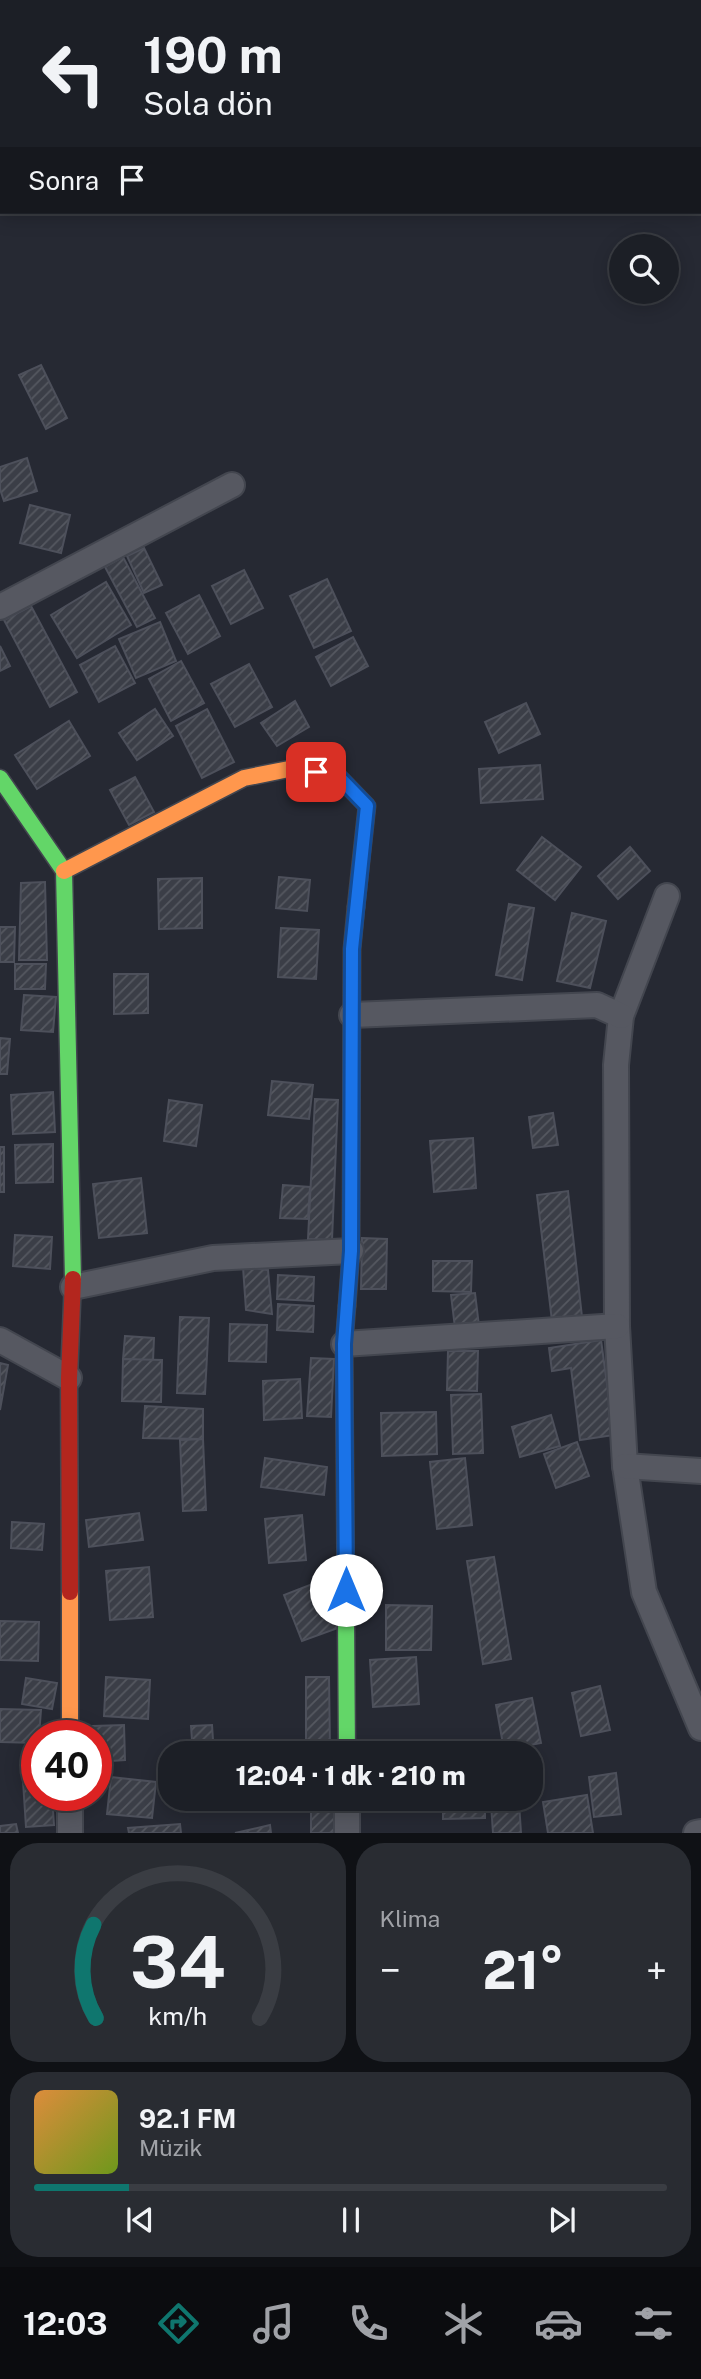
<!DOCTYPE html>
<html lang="tr">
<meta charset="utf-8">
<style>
body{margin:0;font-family:"Public Sans",sans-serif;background:#292c32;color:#f1f3f6;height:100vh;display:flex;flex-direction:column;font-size:26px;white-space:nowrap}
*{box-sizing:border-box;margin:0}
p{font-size:23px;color:#a0a2a7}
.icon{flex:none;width:38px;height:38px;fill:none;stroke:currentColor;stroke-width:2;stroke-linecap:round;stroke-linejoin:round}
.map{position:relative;height:1833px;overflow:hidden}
.side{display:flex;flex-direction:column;gap:10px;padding:10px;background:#0f1115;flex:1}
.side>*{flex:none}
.hud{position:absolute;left:0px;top:0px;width:702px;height:214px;box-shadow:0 4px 18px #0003,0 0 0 2px #3a3d43;background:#1c1f26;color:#f1f3f6;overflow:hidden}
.tools{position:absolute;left:609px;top:234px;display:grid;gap:14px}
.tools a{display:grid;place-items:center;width:70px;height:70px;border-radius:50%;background:#1c1f26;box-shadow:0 4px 18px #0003,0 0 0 2px #3a3d43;font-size:35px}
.speed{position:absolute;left:21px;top:1720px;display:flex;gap:14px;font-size:35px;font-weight:700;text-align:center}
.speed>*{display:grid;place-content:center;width:91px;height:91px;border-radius:50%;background:#1c1f26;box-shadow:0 4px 18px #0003,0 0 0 2px #3a3d43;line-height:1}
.speed .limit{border:10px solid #d22;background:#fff;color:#111}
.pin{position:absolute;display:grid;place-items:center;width:60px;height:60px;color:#fff;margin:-30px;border-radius:14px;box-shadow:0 4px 10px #0006}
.me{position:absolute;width:77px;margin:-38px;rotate:0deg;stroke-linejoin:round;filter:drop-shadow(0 0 5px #0008)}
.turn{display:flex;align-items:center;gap:24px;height:147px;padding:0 28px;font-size:32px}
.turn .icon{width:91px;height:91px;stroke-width:2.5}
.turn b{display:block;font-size:49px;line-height:60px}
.then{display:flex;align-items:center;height:66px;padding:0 28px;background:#0003;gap:14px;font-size:26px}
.big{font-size:52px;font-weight:800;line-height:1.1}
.side .widget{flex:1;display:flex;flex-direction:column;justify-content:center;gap:10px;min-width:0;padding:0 24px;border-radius:28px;background:#292c32}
.side .dial{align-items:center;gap:0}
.dial svg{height:182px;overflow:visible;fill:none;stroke:#3a3d43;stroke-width:7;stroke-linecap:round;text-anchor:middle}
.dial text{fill:#f1f3f6;stroke:none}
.song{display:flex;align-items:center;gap:21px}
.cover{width:84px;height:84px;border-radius:10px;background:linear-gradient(135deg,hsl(30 70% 55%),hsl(80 70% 35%))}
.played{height:7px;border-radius:4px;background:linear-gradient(90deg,#0f766e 15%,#3a3d43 15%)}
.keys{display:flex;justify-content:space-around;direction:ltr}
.heat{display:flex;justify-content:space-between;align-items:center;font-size:38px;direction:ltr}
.side .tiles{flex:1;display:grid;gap:10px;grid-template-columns:1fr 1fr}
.widget:last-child{grid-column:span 2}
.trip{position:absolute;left:158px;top:1741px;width:385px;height:70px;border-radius:28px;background:#1c1f26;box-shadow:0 4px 18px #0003,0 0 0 2px #3a3d43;font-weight:800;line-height:70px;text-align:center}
.tab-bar{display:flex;height:112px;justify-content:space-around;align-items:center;background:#0b0c0f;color:#a0a2a7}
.tab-bar .icon{width:49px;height:49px}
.tab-bar .on{color:#0f766e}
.tab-bar b{font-size:32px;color:#f1f3f6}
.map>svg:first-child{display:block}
.building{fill:url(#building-hatch);stroke:#4d505b;stroke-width:2}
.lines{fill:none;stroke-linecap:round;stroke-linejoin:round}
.street-casing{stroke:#43464f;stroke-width:28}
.fast-casing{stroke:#43464f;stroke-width:19}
.slow-casing{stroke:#43464f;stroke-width:19}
.jam-casing{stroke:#43464f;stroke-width:19}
.street{stroke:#565861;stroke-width:24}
.fast{stroke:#63d668;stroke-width:16}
.slow{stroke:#ff974d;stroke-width:16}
.jam{stroke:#b3261e;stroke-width:16}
.route-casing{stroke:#114b97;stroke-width:18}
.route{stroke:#1a73e8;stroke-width:12}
</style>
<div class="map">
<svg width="701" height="1833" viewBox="0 0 701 1833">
<defs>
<pattern id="building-hatch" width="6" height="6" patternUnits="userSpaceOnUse" patternTransform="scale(1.75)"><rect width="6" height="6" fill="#3b3e47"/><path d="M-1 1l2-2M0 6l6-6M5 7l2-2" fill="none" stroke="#555860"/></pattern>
</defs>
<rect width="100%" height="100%" fill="#262933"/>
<g class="building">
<path d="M41,365L67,418L46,429L19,375Z"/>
<path d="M27,458L37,491L4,501L0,489V467Z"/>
<path d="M30,505L70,515L61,553L20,543Z"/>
<path d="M144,548L162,585L144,593L127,556Z"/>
<path d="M123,557L155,618L137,627L105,567Z"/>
<path d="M244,570L263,608L231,624L212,586Z"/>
<path d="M327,579L351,631L314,648L290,596Z"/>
<path d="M106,582L131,625L77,658L51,615Z"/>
<path d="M199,595L220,636L188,654L166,613Z"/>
<path d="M31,606L77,692L50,707L4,620Z"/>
<path d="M160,622L176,661L136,678L119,639Z"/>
<path d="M353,637L368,666L331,686L316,657Z"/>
<path d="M0,646L10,666L0,671Z"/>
<path d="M115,646L135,683L99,702L80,665Z"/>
<path d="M181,661L204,703L171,721L149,679Z"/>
<path d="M249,664L272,707L235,727L211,684Z"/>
<path d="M295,701L309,727L277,746L261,723Z"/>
<path d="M526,703L540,734L499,753L485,722Z"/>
<path d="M155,709L173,736L137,760L119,733Z"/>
<path d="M207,709L234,762L202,778L176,726Z"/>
<path d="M69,721L90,756L37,789L15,755Z"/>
<path d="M540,765L543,799L481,803L479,769Z"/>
<path d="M135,777L154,812L129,825L110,790Z"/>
<path d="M542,837L581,867L555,900L517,870Z"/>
<path d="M630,847L650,871L618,899L598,876Z"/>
<path d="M279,877L310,880L307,911L276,908Z"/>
<path d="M202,878V928L159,929L158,879Z"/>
<path d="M45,882L47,960H19L21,883Z"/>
<path d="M509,904L534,908L522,980L496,975Z"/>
<path d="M572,913L606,921L590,988L557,981Z"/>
<path d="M0,927H15L14,962H0Z"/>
<path d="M281,928L319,930L316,979L278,977Z"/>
<path d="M15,964H46L45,989H15Z"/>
<path d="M114,974H148V1013L114,1014Z"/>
<path d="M24,995L56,997L53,1032L21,1030Z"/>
<path d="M0,1038L10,1039L7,1074H0Z"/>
<path d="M272,1081L313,1085L309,1119L268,1115Z"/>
<path d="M53,1092L55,1132L13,1134L11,1095Z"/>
<path d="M315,1099L338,1100L332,1240L308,1239Z"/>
<path d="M169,1100L202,1105L196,1146L164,1141Z"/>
<path d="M553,1113L558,1145L533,1148L529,1117Z"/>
<path d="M473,1138L476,1188L434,1192L430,1141Z"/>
<path d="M53,1144V1182L16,1183L15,1145Z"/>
<rect x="0" y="1147" width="4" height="45"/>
<path d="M141,1178L147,1233L99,1238L93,1184Z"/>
<path d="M283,1185L310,1187L308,1219L280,1218Z"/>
<path d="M568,1191L582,1317L552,1321L537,1195Z"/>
<path d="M15,1235L52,1237L50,1269L13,1266Z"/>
<path d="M362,1238L387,1239L386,1289H361Z"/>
<path d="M433,1261H472L471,1292L433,1291Z"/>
<path d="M243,1267L268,1270L272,1314L246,1310Z"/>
<path d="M278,1275L314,1277L313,1301L277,1299Z"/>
<path d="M475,1293L479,1326L455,1328L451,1295Z"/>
<path d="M278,1304L314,1306L313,1332L277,1330Z"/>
<path d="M180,1317L209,1318L205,1394L177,1393Z"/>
<path d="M230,1324L267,1325L266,1362L229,1361Z"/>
<path d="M125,1336L154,1338L153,1361L123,1359Z"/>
<path d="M601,1340L614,1435L580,1440L571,1368L552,1371L549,1348Z"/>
<path d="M448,1351H478L477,1391L447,1390Z"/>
<path d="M311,1358L334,1359L331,1417L307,1416Z"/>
<path d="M123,1359L162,1360L161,1402L122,1401Z"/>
<path d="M0,1363L8,1365L0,1410Z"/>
<path d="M300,1379L302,1418L264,1420L263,1381Z"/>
<path d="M481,1394L483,1453L453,1454L451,1395Z"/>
<path d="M145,1406L203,1409V1439L143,1438Z"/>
<path d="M436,1412L437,1454L382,1456L381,1413Z"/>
<path d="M551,1415L560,1446L520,1457L512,1427Z"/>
<path d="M203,1439L206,1510L183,1511L180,1440Z"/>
<path d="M577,1442L589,1476L556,1488L544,1454Z"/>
<path d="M265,1458L327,1467L324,1495L261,1487Z"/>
<path d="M465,1458L472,1525L437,1529L430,1462Z"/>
<path d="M139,1513L143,1540L89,1547L86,1520Z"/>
<path d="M302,1515L306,1560L269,1563L265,1519Z"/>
<path d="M12,1522L44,1524L42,1550L11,1548Z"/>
<path d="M494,1557L511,1659L483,1664L467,1561Z"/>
<path d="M149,1567L153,1617L110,1620L106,1571Z"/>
<path d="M320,1581L338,1628L302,1641L284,1595Z"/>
<path d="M386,1605L432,1606L431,1650H386Z"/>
<path d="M0,1621L39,1622L38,1661L0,1660Z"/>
<path d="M416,1657L419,1704L373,1707L370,1660Z"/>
<path d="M106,1677L150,1680L148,1719L104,1716Z"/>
<path d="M306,1677H329L330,1748H306Z"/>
<path d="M26,1678L57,1683L52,1709L22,1704Z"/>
<path d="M600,1686L610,1730L581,1736L572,1693Z"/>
<path d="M532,1698L541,1743L504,1750L496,1705Z"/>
<path d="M0,1709L41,1710L39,1736H37V1743L0,1742Z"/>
<path d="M124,1725L125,1760L96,1762V1736H93V1726Z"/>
<path d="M212,1725L214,1754H193L191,1726Z"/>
<path d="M616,1773L621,1814L594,1817L589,1777Z"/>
<path d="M111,1777L156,1782L152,1818L107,1814Z"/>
<path d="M37,1780V1796H52L54,1825L26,1827L23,1781Z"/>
<path d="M587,1795L593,1833H548L543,1802Z"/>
<path d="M311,1799H334L335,1833H311Z"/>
<path d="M443,1799H485V1818L443,1819Z"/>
<path d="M519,1802L521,1833H493L491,1804Z"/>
<path d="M16,1824L18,1833H0V1826Z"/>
<path d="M180,1824L181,1833H129L128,1828Z"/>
<path d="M270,1825L271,1833H235Z"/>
</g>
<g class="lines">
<g class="street-casing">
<g id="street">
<path d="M0,607L232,485"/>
<path d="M667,896L621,1016L616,1065L617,1326L625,1466L644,1592L701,1728"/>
<path d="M352,1015L597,1005L621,1016"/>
<path d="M73,1287L213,1258L351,1251"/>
<path d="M0,1340L69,1378"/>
<path d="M344,1344L617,1326"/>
<path d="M625,1466L701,1471"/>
<path d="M70,1796V1833"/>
<path d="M347,1799V1833"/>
<path d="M696,1833L701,1832"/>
</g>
</g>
<g class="fast-casing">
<g id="fast">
<path d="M0,778L64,871L73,1279"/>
<path d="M347,1306L344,1344L347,1754"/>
</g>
</g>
<g class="slow-casing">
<g id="slow">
<path d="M64,871L244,778L294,768L338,776L367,806L356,907"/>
<path d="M70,1592V1736"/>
</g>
</g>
<g class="jam-casing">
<g id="jam">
<path d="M347,1306L351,1251L352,949L356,907"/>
<path d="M70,1592L69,1378L73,1279"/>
</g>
</g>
<use href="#street" class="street"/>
<use href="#fast" class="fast"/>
<use href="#slow" class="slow"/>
<use href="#jam" class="jam"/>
</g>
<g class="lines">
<g class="route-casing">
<path id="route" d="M316,772L338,776L367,806L352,949L351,1251L344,1344L346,1590"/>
</g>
<use href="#route" class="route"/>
</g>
</svg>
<div class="tools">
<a><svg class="icon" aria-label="search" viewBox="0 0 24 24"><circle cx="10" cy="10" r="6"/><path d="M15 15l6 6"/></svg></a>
</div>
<div class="speed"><div class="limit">40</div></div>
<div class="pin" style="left:316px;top:772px;background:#d93025"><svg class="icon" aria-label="arrive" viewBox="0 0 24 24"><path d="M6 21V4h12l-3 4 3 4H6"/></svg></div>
<svg class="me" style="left:346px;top:1590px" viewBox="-20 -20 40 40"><circle r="19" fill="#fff"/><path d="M0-13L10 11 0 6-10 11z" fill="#1a73e8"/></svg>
<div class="trip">12:04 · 1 dk · 210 m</div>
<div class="hud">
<div class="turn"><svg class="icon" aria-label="left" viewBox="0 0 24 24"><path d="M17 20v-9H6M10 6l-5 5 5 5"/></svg><div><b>190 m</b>Sola dön</div></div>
<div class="then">Sonra<svg class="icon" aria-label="arrive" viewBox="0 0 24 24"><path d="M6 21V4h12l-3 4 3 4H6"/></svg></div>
</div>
</div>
<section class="side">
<div class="tiles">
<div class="widget dial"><svg viewBox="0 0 100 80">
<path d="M14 69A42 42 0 1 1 86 69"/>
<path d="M14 69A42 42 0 0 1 13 28" stroke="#0f766e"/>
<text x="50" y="56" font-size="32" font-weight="700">34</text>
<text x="50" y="72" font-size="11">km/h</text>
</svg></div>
<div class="widget"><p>Klima</p>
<div class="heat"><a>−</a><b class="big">21°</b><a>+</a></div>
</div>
<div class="widget">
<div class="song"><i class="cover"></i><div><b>92.1 FM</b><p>Müzik</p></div></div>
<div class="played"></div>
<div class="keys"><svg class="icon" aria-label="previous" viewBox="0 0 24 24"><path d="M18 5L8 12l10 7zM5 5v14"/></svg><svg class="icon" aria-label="pause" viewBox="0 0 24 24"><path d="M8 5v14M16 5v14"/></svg><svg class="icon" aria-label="next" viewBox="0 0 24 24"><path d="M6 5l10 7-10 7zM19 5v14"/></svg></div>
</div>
</div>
</section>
<nav class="tab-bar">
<b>12:03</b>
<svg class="icon on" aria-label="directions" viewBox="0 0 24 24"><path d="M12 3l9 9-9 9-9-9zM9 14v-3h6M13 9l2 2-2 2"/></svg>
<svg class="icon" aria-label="music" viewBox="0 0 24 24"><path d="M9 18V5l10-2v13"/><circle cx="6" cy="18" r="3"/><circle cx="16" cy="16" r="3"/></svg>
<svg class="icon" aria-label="phone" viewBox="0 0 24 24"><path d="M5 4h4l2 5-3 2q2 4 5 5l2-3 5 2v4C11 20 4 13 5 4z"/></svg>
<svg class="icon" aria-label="climate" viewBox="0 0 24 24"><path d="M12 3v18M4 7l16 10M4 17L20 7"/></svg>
<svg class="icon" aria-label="car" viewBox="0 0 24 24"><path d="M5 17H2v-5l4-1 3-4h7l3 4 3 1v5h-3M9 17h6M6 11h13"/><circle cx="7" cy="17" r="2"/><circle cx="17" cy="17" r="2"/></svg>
<svg class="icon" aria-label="filters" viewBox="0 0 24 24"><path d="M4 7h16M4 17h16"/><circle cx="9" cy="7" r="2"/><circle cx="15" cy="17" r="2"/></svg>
</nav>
